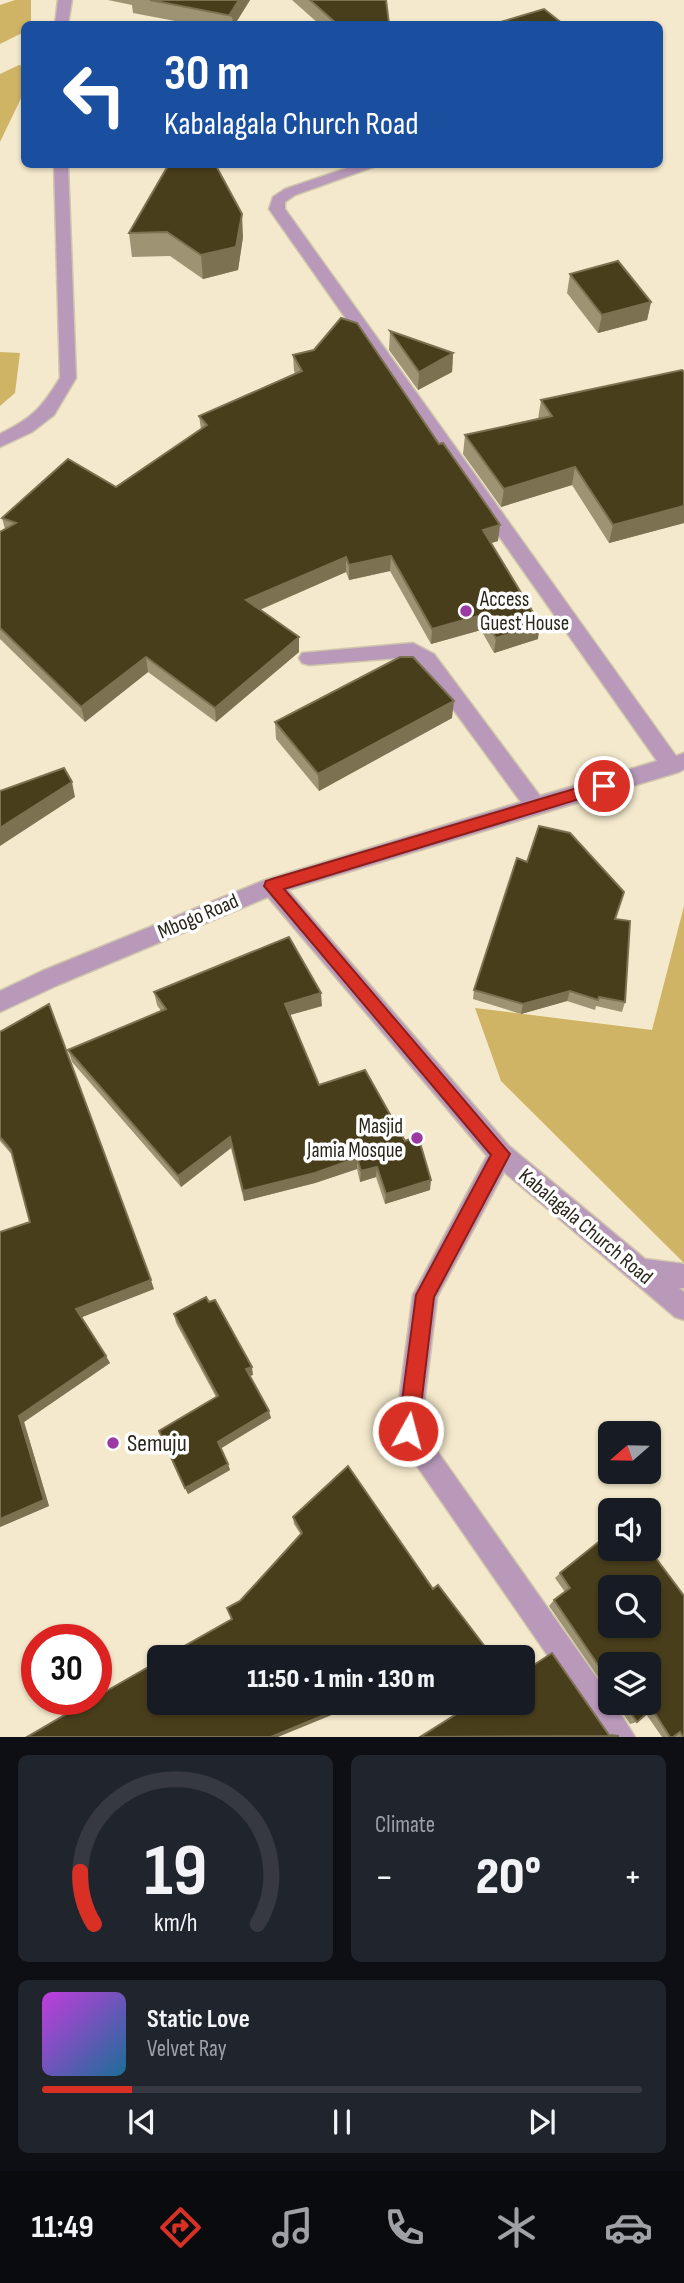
<!DOCTYPE html>
<meta charset="utf-8">
<style>
body{margin:0;font-family:"Sofia Sans Condensed",sans-serif;background:#20242c;color:#f1f3f6;height:100vh;display:flex;flex-direction:column;font-size:26px;white-space:nowrap}
*{box-sizing:border-box;margin:0}
p{font-size:23px;color:#9ea1a6}
.icon{flex:none;width:38px;height:38px;fill:none;stroke:currentColor;stroke-width:2;stroke-linecap:round;stroke-linejoin:round}
.map{position:relative;height:1737px;overflow:hidden}
.side{display:flex;flex-direction:column;gap:18px;padding:18px;background:#0d0f14;flex:1}
.side>*{flex:none}
.guide{position:absolute;left:21px;top:21px;width:642px;height:147px;border-radius:10px;box-shadow:0 2px 5px #0004;background:#1a4fa0;color:#fff;overflow:hidden}
.needle{width:46px;rotate:250deg}
.controls{position:absolute;left:598px;top:1421px;display:grid;gap:14px}
.controls a{display:grid;place-items:center;width:63px;height:63px;border-radius:10px;background:#171b24;box-shadow:0 2px 5px #0004;font-size:35px}
.speed{position:absolute;left:21px;top:1624px;display:flex;gap:14px;font-size:35px;font-weight:700;text-align:center}
.speed>*{display:grid;place-content:center;width:91px;height:91px;border-radius:50%;background:#171b24;box-shadow:0 2px 5px #0004;line-height:1}
.speed .limit{border:10px solid #d22;background:#fff;color:#111}
.pin{position:absolute;display:grid;place-items:center;width:60px;height:60px;color:#fff;margin:-30px;border:4px solid #fff;border-radius:50%;box-shadow:0 2px 7px #0007}
.me{position:absolute;width:77px;margin:-38px;rotate:7deg;stroke-linejoin:round;filter:drop-shadow(0 0 5px #0008)}
.turn{display:flex;align-items:center;gap:24px;height:147px;padding:0 28px;font-size:32px}
.turn .icon{width:91px;height:91px;stroke-width:2.5}
.turn b{display:block;font-size:49px;line-height:60px}
.big{font-size:52px;font-weight:800;line-height:1.1}
.side .tile{flex:1;display:flex;flex-direction:column;justify-content:center;gap:10px;min-width:0;padding:0 24px;border-radius:10px;background:#20242c}
.side .dial{align-items:center;gap:0}
.dial svg{height:182px;overflow:visible;fill:none;stroke:#363941;stroke-width:7;stroke-linecap:round;text-anchor:middle}
.dial text{fill:#f1f3f6;stroke:none}
.song{display:flex;align-items:center;gap:21px}
.cover{width:84px;height:84px;border-radius:10px;background:linear-gradient(135deg,hsl(290 70% 55%),hsl(200 70% 35%))}
.played{height:7px;border-radius:4px;background:linear-gradient(90deg,#d93025 15%,#363941 15%)}
.keys{display:flex;justify-content:space-around;direction:ltr}
.heat{display:flex;justify-content:space-between;align-items:center;font-size:38px;direction:ltr}
.side .tiles{flex:1;display:grid;gap:18px;grid-template-columns:1fr 1fr}
.tile:last-child{grid-column:span 2}
.trip{position:absolute;left:147px;top:1645px;width:388px;height:70px;border-radius:10px;background:#171b24;box-shadow:0 2px 5px #0004;font-weight:800;line-height:70px;text-align:center}
.dock{display:flex;height:112px;justify-content:space-around;align-items:center;background:#090b0e;color:#9ea1a6}
.dock .icon{width:49px;height:49px}
.dock .selected{color:#d93025}
.dock b{font-size:32px;color:#f1f3f6}
.map>svg:first-child{display:block}
.green{fill:#d0b465}
.lines{fill:none;stroke-linecap:round;stroke-linejoin:round}
.minor-casing{stroke:#d0c6ac;stroke-width:3}
.minor{fill:#b899ba;fill-rule:evenodd}
.wall{fill:#9e9474}
.shaded-wall{fill:#7c7151}
.building{fill:#493e1c;stroke:#7c7151;stroke-width:2;fill-rule:evenodd}
.route{fill:#d93025;stroke:#8d1f18;stroke-width:2}
.poi-dot{fill:#9b3aa2;stroke:#fff;stroke-width:2.5}
.labels{text-anchor:middle;stroke-width:7;stroke-linejoin:round;paint-order:stroke}
.poi-label{font-size:21px;fill:#2a261b;stroke:#fff;text-anchor:start}
.street-label{font-size:21px;fill:#2a261b;stroke:#fff}
.near-poi-label{font-size:24px;fill:#2a261b;stroke:#fff;text-anchor:start}
</style>
<div class="map">
<svg width="684" height="1737" viewBox="0 0 684 1737">
<rect width="100%" height="100%" fill="#f4e9cc"/>
<g class="green">
<path d="M15,0H31V24H24V32L0,44V5Z"/>
<path d="M19,65L24,66V92L0,142V74Z"/>
<path d="M0,352L20,353L15,393L0,406Z"/>
<path d="M684,906V1263L501,1081L475,1008L652,1030Z"/>
</g>
<g class="lines">
<g class="minor-casing">
<g id="minor">
<path d="M58,0H72L68,24H55Z"/>
<path d="M54,164H68L76,378L54,415L32,432L0,447V434C32,418 41,409 60,378Z"/>
<path d="M359,164H382L295,195L285,202V209L676,756L684,753V769L679,772L288,890L509,1146L645,1259L684,1264V1288H679L684,1292V1320L675,1317L504,1172L437,1297L421,1428L611,1698V1703H614L635,1737H604L399,1440L395,1431L413,1295L487,1156L268,897L58,985L0,1012V991L42,971L265,880L521,802L420,664L410,657L309,665L302,663L299,658L302,653L413,643L434,654L540,796L657,761L269,209L273,197L285,189Z"/>
</g>
</g>
<use href="#minor" class="minor"/>
</g>
<g class="wall">
<path d="M108,0H250L235,24H191L133,13L132,5Z"/>
<path d="M292,0H386L389,24H319Z"/>
<path d="M169,164L243,237L238,270L203,279L170,256L132,257L129,233Z"/>
<path d="M570,274L651,302L647,320L598,333L567,293Z"/>
<path d="M390,331L453,353L452,372L418,390L389,350Z"/>
<path d="M293,355L498,541L491,543L538,639L494,653L481,630L431,644L390,571L349,580L346,572L260,610L299,652L216,722L148,672L85,722L0,639V532L5,529L2,518L116,487L201,429L199,416L295,373L294,371Z"/>
<path d="M684,372V523L609,543L572,485L501,507L463,454L465,435L538,419L541,400Z"/>
<path d="M452,718L319,791L276,739L275,722Z"/>
<path d="M527,862L615,919L625,1002L622,1012L596,1006L595,1010L567,1001L521,1014L473,999L474,990Z"/>
<path d="M154,992L322,1006L290,1015L319,1085L430,1190L385,1204L376,1177L360,1182L357,1169L315,1183L244,1201L231,1148L181,1187L72,1062L68,1050L161,1011L157,1005Z"/>
<path d="M0,1032L154,1289L81,1317L110,1363L24,1422L49,1506L0,1527L30,1222L13,1156L0,1141Z"/>
<path d="M174,1314L253,1375L250,1376L271,1418L221,1448L230,1470L188,1494L159,1431L216,1397L176,1323Z"/>
<path d="M293,1517L433,1589L483,1652L470,1657H165L232,1619L240,1601L301,1535L294,1524Z"/>
<path d="M560,1573L684,1737H662L646,1714L637,1722L630,1724L616,1703H649L611,1664V1696L549,1606L554,1600L565,1592L555,1578Z"/>
</g>
<g class="shaded-wall">
<path d="M239,0H250L235,24H233L232,16L230,14Z"/>
<path d="M242,214L243,237L238,270L203,279L201,255Z"/>
<path d="M651,302L647,320L598,333L602,315Z"/>
<path d="M453,353L452,372L418,390L419,372Z"/>
<path d="M575,467L572,485L501,507L504,489Z"/>
<path d="M684,506V523L609,543L613,525Z"/>
<path d="M500,525L498,541L481,546L483,530Z"/>
<path d="M391,556L390,571L349,580V565Z"/>
<path d="M346,557V572L247,615L246,600Z"/>
<path d="M482,615L481,630L431,644L432,629Z"/>
<path d="M540,624L538,639L494,653L496,638Z"/>
<path d="M299,637V652L216,722L215,708Z"/>
<path d="M146,657L148,672L85,722L81,707Z"/>
<path d="M454,701L452,718L319,791L318,774Z"/>
<path d="M72,782L75,797L0,846V828Z"/>
<path d="M570,991L567,1001L521,1014L523,1004Z"/>
<path d="M321,993L322,1006L286,1016L285,1004Z"/>
<path d="M230,1137L231,1148L181,1187L178,1176Z"/>
<path d="M357,1158V1169L315,1183L244,1201L243,1191Z"/>
<path d="M377,1167L376,1177L360,1182L361,1171Z"/>
<path d="M431,1180L430,1190L385,1204L386,1194Z"/>
<path d="M151,1280L154,1289L80,1318L76,1309Z"/>
<path d="M106,1356L110,1363L24,1422L49,1506L0,1527V1519L19,1416Z"/>
<path d="M252,1367L253,1375L248,1376L246,1369Z"/>
<path d="M269,1411L271,1418L220,1449L218,1442Z"/>
<path d="M228,1464L230,1470L188,1494L185,1488Z"/>
<path d="M486,1648L483,1652L470,1657H463Z"/>
<path d="M354,1703H361L278,1737H271Z"/>
</g>
<g class="building">
<path d="M150,0H239L230,14L232,16Z"/>
<path d="M310,0H386L389,24H337Z"/>
<path d="M544,9L563,24H494Z"/>
<path d="M169,164H215L242,214L236,247L201,255L167,232L129,233Z"/>
<path d="M618,261L651,302L602,315L570,274Z"/>
<path d="M341,318L357,323L439,444L443,443L490,510L500,525L483,530L540,624L496,638L482,615L432,629L391,556L349,565L346,557L246,600L299,637L215,708L146,657L81,707L0,628V532L16,523L2,518L68,459L116,487L207,425L199,416L302,371L293,355L314,350Z"/>
<path d="M390,331L453,353L419,372Z"/>
<path d="M682,370L684,372V506L613,525L575,467L504,489L465,435L552,416L541,400Z"/>
<path d="M400,657H413L454,701L318,774L275,722Z"/>
<path d="M64,768L72,782L0,828V791Z"/>
<path d="M539,826L570,833L624,892L615,919L630,921L625,1002L599,997L598,1000L570,991L523,1004L474,990L517,858L527,862Z"/>
<path d="M289,937L321,993L285,1004L319,1085L365,1070L405,1141L418,1136L431,1180L386,1194L377,1167L361,1171L357,1158L315,1173L243,1191L230,1137L178,1176L68,1050L166,1009L154,992Z"/>
<path d="M49,1004L151,1280L76,1309L106,1356L19,1416L44,1500L0,1519V1232L30,1222L11,1150L0,1137V1032Z"/>
<path d="M206,1297L209,1302L215,1300L252,1367L246,1369L269,1411L218,1442L228,1464L185,1488L159,1431L218,1396L174,1314Z"/>
<path d="M348,1466L433,1589L438,1585L486,1648L463,1657H165L232,1619L227,1608L240,1601L302,1533L293,1517Z"/>
<path d="M611,1532V1549H649L684,1596V1737H683L680,1732L673,1737H670L652,1709L637,1722L624,1703H649V1664H611V1684L554,1600L570,1588L560,1573ZM611,1587H649V1626H611Z"/>
<path d="M552,1653L609,1735L619,1736L420,1737L474,1703H523V1672Z"/>
<path d="M159,1661V1703H354L271,1737H27L92,1699H96V1697Z"/>
</g>
<path class="route" d="M604,780L612,786L609,790L284,889L510,1154L434,1297L418,1431L415,1438L408,1441L401,1438L398,1431L416,1295L491,1155L264,886L266,881L272,879Z"/>
<g class="poi-dot">
<circle cx="466" cy="611" r="7"/>
<circle cx="417" cy="1138" r="7"/>
<circle cx="113" cy="1443" r="7"/>
</g>
<g class="labels">
<g class="poi-label">
<text x="480" y="606">Access<tspan x="480" dy="24">Guest House</tspan></text>
<text x="403" y="1133" text-anchor="end">Masjid<tspan x="403" dy="24">Jamia Mosque</tspan></text>
</g>
<g class="street-label">
<text transform="translate(198 916) rotate(-23)" y="7">Mbogo Road</text>
<text transform="translate(586 1226) rotate(40)" y="7">Kabalagala Church Road</text>
</g>
<g class="near-poi-label">
<text x="127" y="1451">Semuju</text>
</g>
</g>
</svg>
<div class="controls">
<a><svg class="needle" viewBox="-14 -14 28 28"><path d="M0-13l5 13h-10z" fill="#e53935"/><path d="M0 13l5-13h-10z" fill="#9ea1a6"/></svg></a>
<a><svg class="icon" aria-label="sound" viewBox="0 0 24 24"><path d="M4 9h4l5-4v14l-5-4H4zM17 9q2 3 0 6"/></svg></a>
<a><svg class="icon" aria-label="search" viewBox="0 0 24 24"><circle cx="10" cy="10" r="6"/><path d="M15 15l6 6"/></svg></a>
<a><svg class="icon" aria-label="layers" viewBox="0 0 24 24"><path d="M12 4l9 5-9 5-9-5zM3 14l9 5 9-5"/></svg></a>
</div>
<div class="speed"><div class="limit">30</div></div>
<div class="pin" style="left:604px;top:786px;background:#d93025"><svg class="icon" aria-label="arrive" viewBox="0 0 24 24"><path d="M6 21V4h12l-3 4 3 4H6"/></svg></div>
<svg class="me" style="left:408px;top:1431px" viewBox="-20 -20 40 40"><circle r="17" fill="#d93025" stroke="#fff" stroke-width="3"/><path d="M0-11L8 9 0 5-8 9z" fill="#fff"/></svg>
<div class="trip">11:50 · 1 min · 130 m</div>
<div class="guide">
<div class="turn"><svg class="icon" aria-label="left" viewBox="0 0 24 24"><path d="M17 20v-9H6M10 6l-5 5 5 5"/></svg><div><b>30 m</b>Kabalagala Church Road</div></div>
</div>
</div>
<section class="side">
<div class="tiles">
<div class="tile dial"><svg viewBox="0 0 100 80">
<path d="M14 69A42 42 0 1 1 86 69"/>
<path d="M14 69A42 42 0 0 1 8 46" stroke="#d93025"/>
<text x="50" y="56" font-size="32" font-weight="700">19</text>
<text x="50" y="72" font-size="11">km/h</text>
</svg></div>
<div class="tile"><p>Climate</p>
<div class="heat"><a>−</a><b class="big">20°</b><a>+</a></div>
</div>
<div class="tile">
<div class="song"><i class="cover"></i><div><b>Static Love</b><p>Velvet Ray</p></div></div>
<div class="played"></div>
<div class="keys"><svg class="icon" aria-label="previous" viewBox="0 0 24 24"><path d="M18 5L8 12l10 7zM5 5v14"/></svg><svg class="icon" aria-label="pause" viewBox="0 0 24 24"><path d="M8 5v14M16 5v14"/></svg><svg class="icon" aria-label="next" viewBox="0 0 24 24"><path d="M6 5l10 7-10 7zM19 5v14"/></svg></div>
</div>
</div>
</section>
<nav class="dock">
<b>11:49</b>
<svg class="icon selected" aria-label="directions" viewBox="0 0 24 24"><path d="M12 3l9 9-9 9-9-9zM9 14v-3h6M13 9l2 2-2 2"/></svg>
<svg class="icon" aria-label="music" viewBox="0 0 24 24"><path d="M9 18V5l10-2v13"/><circle cx="6" cy="18" r="3"/><circle cx="16" cy="16" r="3"/></svg>
<svg class="icon" aria-label="phone" viewBox="0 0 24 24"><path d="M5 4h4l2 5-3 2q2 4 5 5l2-3 5 2v4C11 20 4 13 5 4z"/></svg>
<svg class="icon" aria-label="climate" viewBox="0 0 24 24"><path d="M12 3v18M4 7l16 10M4 17L20 7"/></svg>
<svg class="icon" aria-label="car" viewBox="0 0 24 24"><path d="M5 17H2v-5l4-1 3-4h7l3 4 3 1v5h-3M9 17h6M6 11h13"/><circle cx="7" cy="17" r="2"/><circle cx="17" cy="17" r="2"/></svg>
</nav>
